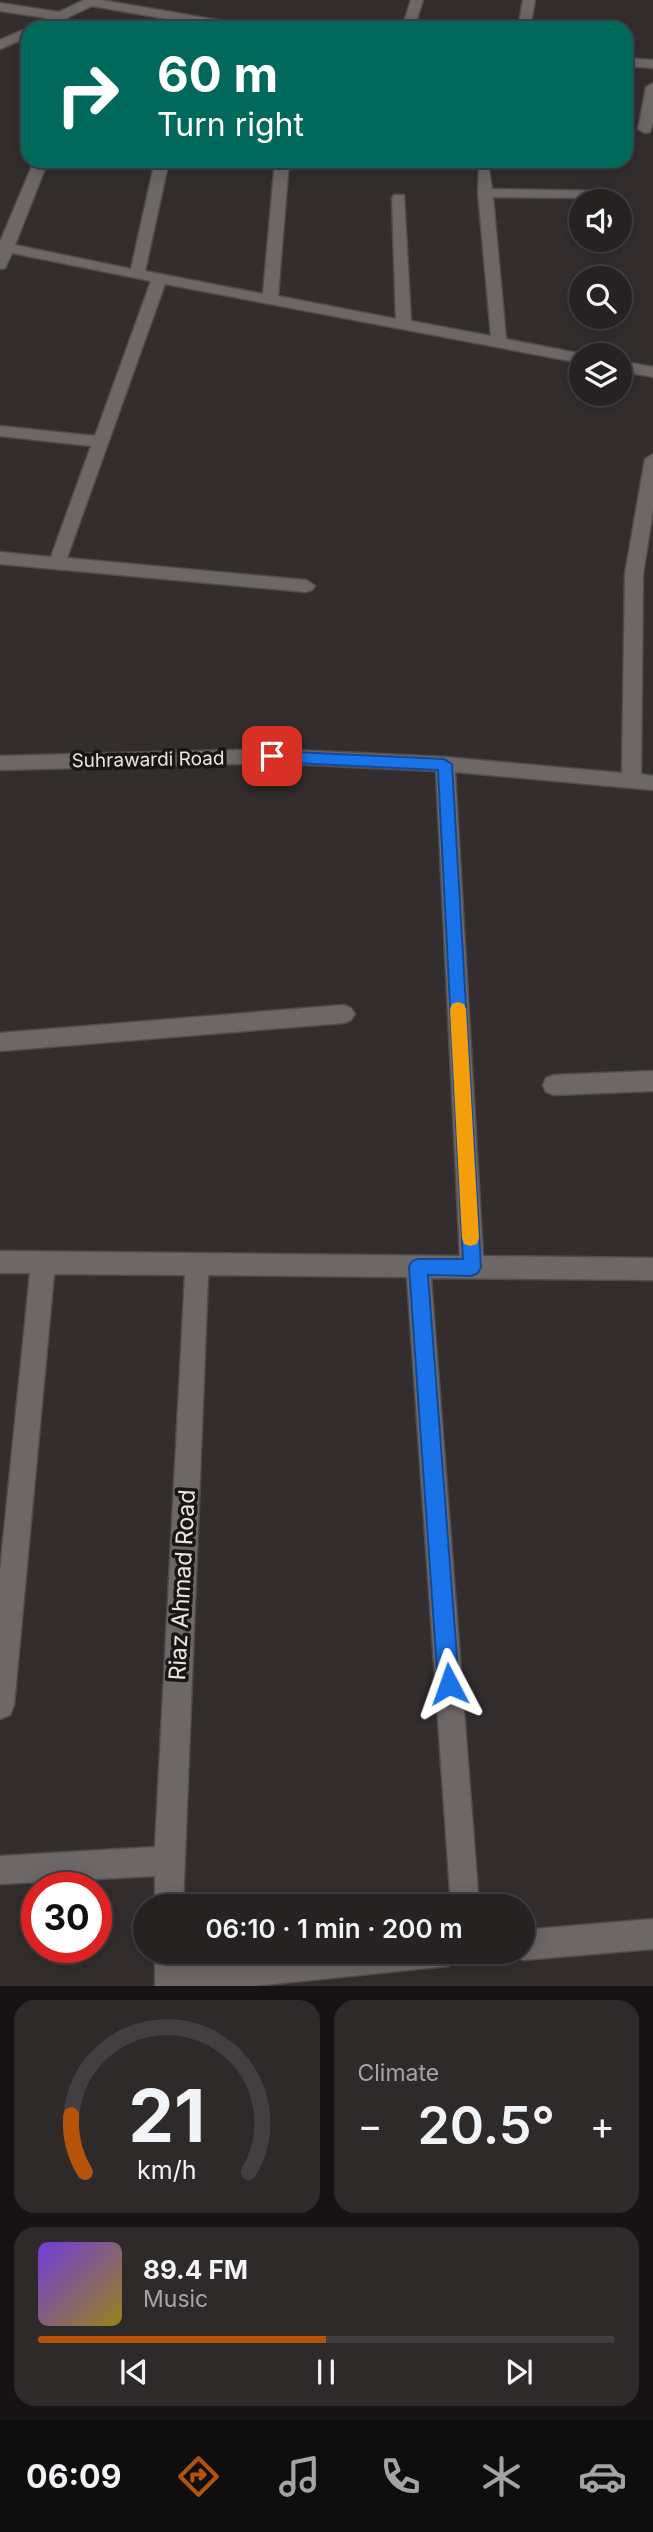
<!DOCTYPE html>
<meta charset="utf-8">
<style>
body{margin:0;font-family:Inter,sans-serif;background:#2e2a2a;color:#f1f3f6;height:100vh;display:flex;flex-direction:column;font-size:26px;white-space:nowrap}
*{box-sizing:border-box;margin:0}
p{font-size:23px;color:#a4a4a5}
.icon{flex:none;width:38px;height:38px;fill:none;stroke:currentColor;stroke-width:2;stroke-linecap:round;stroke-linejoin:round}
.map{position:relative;height:1986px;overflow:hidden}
.panel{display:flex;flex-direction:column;gap:14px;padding:14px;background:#151313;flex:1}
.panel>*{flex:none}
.banner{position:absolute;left:21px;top:21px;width:612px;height:147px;border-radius:21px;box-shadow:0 4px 18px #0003,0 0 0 2px #423f40;background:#00695c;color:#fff;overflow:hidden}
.fabs{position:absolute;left:569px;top:189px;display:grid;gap:14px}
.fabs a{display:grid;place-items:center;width:63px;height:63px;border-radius:50%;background:#262222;box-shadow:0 4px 18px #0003,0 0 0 2px #423f40;font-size:35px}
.speed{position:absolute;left:21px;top:1872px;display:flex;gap:14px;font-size:35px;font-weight:700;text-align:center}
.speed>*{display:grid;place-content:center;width:91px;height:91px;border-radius:50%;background:#262222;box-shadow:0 4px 18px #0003,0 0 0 2px #423f40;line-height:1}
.speed .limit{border:10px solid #d22;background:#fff;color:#111}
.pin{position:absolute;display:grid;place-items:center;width:60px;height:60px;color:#fff;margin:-30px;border-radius:14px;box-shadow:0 4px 10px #0006}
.me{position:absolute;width:77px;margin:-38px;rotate:356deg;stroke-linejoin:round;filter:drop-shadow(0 0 5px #0008)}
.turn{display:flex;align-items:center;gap:24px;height:147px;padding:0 21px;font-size:32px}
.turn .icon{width:91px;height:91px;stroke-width:2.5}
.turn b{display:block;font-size:49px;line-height:60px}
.big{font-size:52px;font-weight:600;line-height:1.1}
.panel .widget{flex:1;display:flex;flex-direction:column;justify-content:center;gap:10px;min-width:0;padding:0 24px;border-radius:21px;background:#2e2a2a}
.panel .dial{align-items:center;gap:0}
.dial svg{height:182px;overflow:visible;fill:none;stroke:#423f40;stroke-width:7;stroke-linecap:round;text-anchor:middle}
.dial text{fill:#f1f3f6;stroke:none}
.song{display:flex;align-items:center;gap:21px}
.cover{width:84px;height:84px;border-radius:10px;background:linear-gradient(135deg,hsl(260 70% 55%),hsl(50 70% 35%))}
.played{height:7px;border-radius:4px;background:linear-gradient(90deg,#b45309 50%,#423f40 50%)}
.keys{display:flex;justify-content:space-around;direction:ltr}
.heat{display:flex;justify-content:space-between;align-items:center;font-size:38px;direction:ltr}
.panel .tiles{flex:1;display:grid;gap:14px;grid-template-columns:1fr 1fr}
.widget:last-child{grid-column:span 2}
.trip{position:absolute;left:133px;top:1894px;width:402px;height:70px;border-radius:35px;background:#262222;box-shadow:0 4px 18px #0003,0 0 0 2px #423f40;font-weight:600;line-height:70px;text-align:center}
.tabs{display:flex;height:112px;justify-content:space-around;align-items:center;background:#0f0e0e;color:#a4a4a5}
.tabs .icon{width:49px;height:49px}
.tabs .selected{color:#b45309}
.tabs b{font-size:32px;color:#f1f3f6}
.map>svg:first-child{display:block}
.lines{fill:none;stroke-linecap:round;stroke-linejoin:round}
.minor-casing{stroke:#514b4b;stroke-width:3}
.minor{fill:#6e6767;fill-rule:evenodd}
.route{fill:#1a73e8;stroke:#114b97;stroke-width:2}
.slow{fill:#f59e0b}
.labels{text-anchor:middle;stroke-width:7;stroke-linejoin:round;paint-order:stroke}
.street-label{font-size:19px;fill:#eae6e6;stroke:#191616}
.near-street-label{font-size:23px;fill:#eae6e6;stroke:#191616}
</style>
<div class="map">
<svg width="653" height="1986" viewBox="0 0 653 1986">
<rect width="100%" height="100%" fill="#332d2d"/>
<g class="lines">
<g class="minor-casing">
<g id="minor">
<path d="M84,0H101L241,24L247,28H219L92,6L46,28H30L47,18L0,11V3L59,12Z"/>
<path d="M411,0H423L414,28H402Z"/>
<path d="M523,0H535L530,28H518Z"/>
<path d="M28,28V37L0,49V40Z"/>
<path d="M626,58L653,60V68L626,66Z"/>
<path d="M653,83V122L650,132L645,133L638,129L646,87Z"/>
<path d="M34,161H48L15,245L131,269L155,161H169L145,271L263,294L275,161H289L278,296L396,319L392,198L394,195H404L411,321L491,336L478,193L479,169H489L492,189L603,191L605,194L598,198L493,197L506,339L587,355H581V363L165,284L67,558L306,580L315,586L312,590L306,592L0,564V552L51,557L91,446L0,436V426L95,436L151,281L12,253L5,268L0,269V242Z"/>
<path d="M620,361L653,367V377L620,371Z"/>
<path d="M653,454V510L643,574L641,774L653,776V790L455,772L483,1256L653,1258V1280L431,1278L479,1906H451L407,1277L208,1275L183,1906H155V1876L0,1884V1856L155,1847L185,1275L54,1274L14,1705L10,1715L0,1719V1571L30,1273H0V1251L460,1256L436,771L272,763L0,770V756L272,749L445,757L622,773L625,574L645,459Z"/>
<path d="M344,1005L351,1008L355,1014L351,1020L344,1023L0,1051V1033Z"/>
<path d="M653,1071V1091L554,1095L546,1092L543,1085L546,1078L554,1075Z"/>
<path d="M653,1919V1949L523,1960L513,1955L511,1951H523V1930Z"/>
<path d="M155,1951H185V1964L304,1951H463L458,1961L448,1966L254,1986H155Z"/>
</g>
</g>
<use href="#minor" class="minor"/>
</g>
<path class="route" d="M272,751L444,759L452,764L481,1267L478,1273L472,1276L428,1275L459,1684L456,1691L449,1694L441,1691L438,1684L409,1267L412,1261L418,1259H463L438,770L272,762L265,756Z"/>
<path class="slow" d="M458,1002L464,1004L466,1009L479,1238L477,1244L470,1246L464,1244L462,1238L450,1009L452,1004Z"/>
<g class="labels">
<g class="street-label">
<text transform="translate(148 759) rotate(-1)" y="7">Suhrawardi Road</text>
</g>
<g class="near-street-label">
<text transform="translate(182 1585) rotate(-87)" y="8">Riaz Ahmad Road</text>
</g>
</g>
</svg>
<div class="fabs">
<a><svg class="icon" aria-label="sound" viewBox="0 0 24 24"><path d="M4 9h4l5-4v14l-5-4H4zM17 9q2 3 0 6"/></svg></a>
<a><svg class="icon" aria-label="search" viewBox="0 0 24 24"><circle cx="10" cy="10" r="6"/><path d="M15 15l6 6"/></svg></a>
<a><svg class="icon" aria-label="layers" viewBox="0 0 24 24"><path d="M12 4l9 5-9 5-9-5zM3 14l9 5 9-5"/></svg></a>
</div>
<div class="speed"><div class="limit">30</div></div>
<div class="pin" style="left:272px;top:756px;background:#d93025"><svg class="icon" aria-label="arrive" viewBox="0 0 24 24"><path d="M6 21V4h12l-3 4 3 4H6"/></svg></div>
<svg class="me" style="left:449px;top:1684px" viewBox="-20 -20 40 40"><path d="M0-17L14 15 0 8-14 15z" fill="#1a73e8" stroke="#fff" stroke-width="4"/></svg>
<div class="trip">06:10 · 1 min · 200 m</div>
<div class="banner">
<div class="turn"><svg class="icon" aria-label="right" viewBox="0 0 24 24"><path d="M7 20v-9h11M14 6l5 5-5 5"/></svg><div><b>60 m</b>Turn right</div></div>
</div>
</div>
<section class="panel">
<div class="tiles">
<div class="widget dial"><svg viewBox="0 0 100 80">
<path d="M14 69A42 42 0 1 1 86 69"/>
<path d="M14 69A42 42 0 0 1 8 44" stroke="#b45309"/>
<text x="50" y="56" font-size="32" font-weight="700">21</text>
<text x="50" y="72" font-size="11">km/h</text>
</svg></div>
<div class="widget"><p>Climate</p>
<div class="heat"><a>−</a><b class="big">20.5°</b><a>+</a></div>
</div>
<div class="widget">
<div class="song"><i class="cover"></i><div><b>89.4 FM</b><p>Music</p></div></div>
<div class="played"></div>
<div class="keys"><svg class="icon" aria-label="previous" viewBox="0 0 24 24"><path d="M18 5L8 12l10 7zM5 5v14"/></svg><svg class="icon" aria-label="pause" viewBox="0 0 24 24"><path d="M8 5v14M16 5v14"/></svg><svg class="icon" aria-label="next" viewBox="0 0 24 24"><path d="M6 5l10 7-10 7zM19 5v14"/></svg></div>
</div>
</div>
</section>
<nav class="tabs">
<b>06:09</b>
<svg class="icon selected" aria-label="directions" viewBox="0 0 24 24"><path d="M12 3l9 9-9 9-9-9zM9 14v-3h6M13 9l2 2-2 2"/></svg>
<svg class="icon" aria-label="music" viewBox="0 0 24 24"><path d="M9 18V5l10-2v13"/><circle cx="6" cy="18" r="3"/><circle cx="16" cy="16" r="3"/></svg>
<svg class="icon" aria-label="phone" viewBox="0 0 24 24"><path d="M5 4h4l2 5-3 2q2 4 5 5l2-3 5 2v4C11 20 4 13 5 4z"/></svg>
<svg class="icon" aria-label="climate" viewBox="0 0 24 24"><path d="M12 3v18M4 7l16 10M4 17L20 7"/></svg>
<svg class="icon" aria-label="car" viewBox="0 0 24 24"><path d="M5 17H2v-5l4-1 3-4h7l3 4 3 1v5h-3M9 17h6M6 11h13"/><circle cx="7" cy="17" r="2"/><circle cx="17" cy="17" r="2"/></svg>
</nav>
